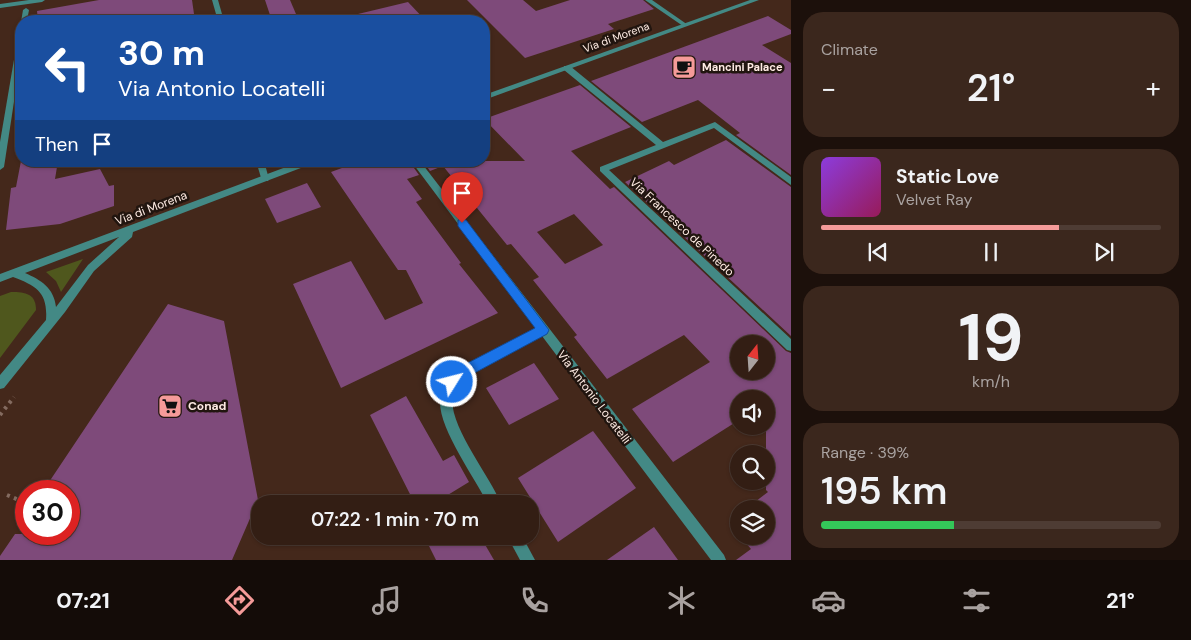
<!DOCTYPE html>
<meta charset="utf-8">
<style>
body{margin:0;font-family:"DM Sans",sans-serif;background:#3b271d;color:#f1f3f6;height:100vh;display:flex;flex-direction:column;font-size:19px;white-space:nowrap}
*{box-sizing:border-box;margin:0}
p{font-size:16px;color:#a9a2a0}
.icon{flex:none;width:28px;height:28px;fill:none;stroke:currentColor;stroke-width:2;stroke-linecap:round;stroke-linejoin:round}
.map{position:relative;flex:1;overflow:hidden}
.side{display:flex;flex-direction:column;gap:12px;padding:12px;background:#1c100b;width:400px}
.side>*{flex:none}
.hud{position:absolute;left:15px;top:15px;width:475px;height:152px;border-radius:20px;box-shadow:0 1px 4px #0004,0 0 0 1px #4e3c34;background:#1a4fa0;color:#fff;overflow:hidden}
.needle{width:32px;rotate:17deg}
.tools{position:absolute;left:730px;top:335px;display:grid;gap:10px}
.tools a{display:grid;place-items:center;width:45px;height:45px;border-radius:50%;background:#331e14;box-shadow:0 1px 4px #0004,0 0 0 1px #4e3c34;font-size:25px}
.speed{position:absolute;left:15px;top:480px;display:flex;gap:10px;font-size:25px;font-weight:700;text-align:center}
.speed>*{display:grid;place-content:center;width:65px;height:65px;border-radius:50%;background:#331e14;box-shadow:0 1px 4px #0004,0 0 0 1px #4e3c34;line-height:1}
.speed .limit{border:8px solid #d22;background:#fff;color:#111}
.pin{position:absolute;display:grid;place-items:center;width:42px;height:42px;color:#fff;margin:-51px -21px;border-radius:50% 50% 50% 0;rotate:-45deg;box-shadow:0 0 5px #0007}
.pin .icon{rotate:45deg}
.me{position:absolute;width:55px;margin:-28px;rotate:54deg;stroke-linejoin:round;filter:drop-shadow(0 0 4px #0008)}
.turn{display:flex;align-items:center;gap:18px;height:105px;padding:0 20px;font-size:22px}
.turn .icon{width:65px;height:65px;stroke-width:2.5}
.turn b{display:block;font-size:35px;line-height:42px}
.then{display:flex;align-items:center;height:48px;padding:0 20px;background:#0003;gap:10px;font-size:19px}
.big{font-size:38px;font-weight:600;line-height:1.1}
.side .widget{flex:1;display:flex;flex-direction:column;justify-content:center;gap:8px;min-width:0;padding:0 18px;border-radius:20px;background:#3b271d}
.side .dial{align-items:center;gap:0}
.dial b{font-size:65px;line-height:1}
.song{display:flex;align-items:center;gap:15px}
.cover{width:60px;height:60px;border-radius:8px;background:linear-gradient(135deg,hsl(270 70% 55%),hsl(330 70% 35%))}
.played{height:5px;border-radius:2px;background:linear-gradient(90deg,#f59b99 70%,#4e3c34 70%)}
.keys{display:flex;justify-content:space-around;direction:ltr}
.heat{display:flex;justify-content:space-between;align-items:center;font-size:28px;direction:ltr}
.charge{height:8px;border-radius:4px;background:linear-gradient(90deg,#34c759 39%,#4e3c34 0)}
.trip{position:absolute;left:251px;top:495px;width:288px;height:50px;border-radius:20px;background:#331e14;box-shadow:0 1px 4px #0004,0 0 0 1px #4e3c34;font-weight:600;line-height:50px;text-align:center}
.tab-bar{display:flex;height:80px;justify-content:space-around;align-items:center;background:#140c08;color:#a9a2a0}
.tab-bar .icon{width:35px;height:35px}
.tab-bar .selected{color:#f59b99}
.tab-bar b{font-size:22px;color:#f1f3f6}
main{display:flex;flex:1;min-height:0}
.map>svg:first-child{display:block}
.green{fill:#4f571d}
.building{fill:#7e4a7a;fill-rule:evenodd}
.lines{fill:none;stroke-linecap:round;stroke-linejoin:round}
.path{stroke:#846b60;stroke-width:4;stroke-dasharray:3 4.5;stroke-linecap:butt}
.minor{fill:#438985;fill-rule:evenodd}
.tertiary{fill:#438985;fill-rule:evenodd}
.route{fill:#1a73e8;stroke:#114b97}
.labels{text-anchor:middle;stroke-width:5;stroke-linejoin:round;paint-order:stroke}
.far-street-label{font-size:11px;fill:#feebe3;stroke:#21150f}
.far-poi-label{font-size:11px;font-weight:bold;fill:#feebe3;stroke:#21150f;text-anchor:start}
.street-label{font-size:12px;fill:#feebe3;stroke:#21150f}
.poi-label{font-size:12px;font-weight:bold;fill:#feebe3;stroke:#21150f;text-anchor:start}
</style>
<main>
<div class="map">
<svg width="791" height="560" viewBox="0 0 791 560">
<rect width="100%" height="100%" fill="#44281b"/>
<g class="green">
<path d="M83,259L61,292L56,281L46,272Z"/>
<path d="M11,292C26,292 36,294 36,310L0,358V296Z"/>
</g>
<g class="building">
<path d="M99,0H192L195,21H38L37,11Z"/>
<path d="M265,0H290L299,21H272Z"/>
<path d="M467,0H523L536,11L570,0H643L654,9L608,24L614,29L525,58Z"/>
<path d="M408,2L426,21H359L358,14Z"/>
<path d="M768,16L791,30V34L762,45L791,63V175L736,135L740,133L698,100L642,122L591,81Z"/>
<path d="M580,85L631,127L571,151L610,189L614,187L786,351L791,353V560H736L751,549L740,536H772L766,530V509L747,508L768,492L766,490V399H739V420L673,462L632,409L710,362L684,335L607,379L574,337L577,335L533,280L539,277L511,244L507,245L443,166L430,171L423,161H525L484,119ZM574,214L603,245L565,264L537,232ZM739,344H766V371H739Z"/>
<path d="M726,140L791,187V336L625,182L669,161L674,165Z"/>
<path d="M21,161H58L55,179L100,169L109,186L114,185V206L60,224L6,230L11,188L16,187Z"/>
<path d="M361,161H409L419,175L407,179L422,199L416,202L461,263L459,264L498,313L341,388L293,284L351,261L385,320L423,303L406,270H398L331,172Z"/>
<path d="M307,183L321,207L277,223L265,199Z"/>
<path d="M168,304L224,321L258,500L232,560H0V556L15,534H69V491H43Z"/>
<path d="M534,363L559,399L509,425L486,388Z"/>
<path d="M406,396L443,461L454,455L469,482L433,504H415L370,415Z"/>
<path d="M593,431L636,488L558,542L518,478Z"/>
<path d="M654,527L678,560H607Z"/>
<path d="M446,536H480L494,560H436L429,546Z"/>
</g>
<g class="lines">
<g class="path">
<path d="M0,415L14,397"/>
<path d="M7,495L26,503"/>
</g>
<g class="minor">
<path d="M29,0H45L42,2L0,8V4Z"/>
<path d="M212,0H218L224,21H218Z"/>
<path d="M645,0H652L688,25L683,26Z"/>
<path d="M26,8L29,10L27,21L21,22L23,10Z"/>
<path d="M21,34V56L4,167L0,170V142L18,36Z"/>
<path d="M564,66H570L663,142L715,122L791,177V185L714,128L609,170L791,339V351L787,350L600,171V167L656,145L564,70Z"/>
<path d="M256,161H264L269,179L268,181H262Z"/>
<path d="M411,161H420L724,555L726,560H711L542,336L467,376C461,381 455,386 453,394C446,423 490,475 501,504H488C475,478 439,429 440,401C441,387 449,377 459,368L536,328Z"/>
<path d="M507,536H522L535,560H520Z"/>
</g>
<g class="tertiary">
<path d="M750,0H759L484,100V95Z"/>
<path d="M302,161H315L314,163L133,232L132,237L94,271L65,312L4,388L0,389V375L46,320C48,293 37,286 13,277L0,282V274ZM119,237L88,265L56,307C54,288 41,280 25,273Z"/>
</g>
</g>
<path class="route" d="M462,219L466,220L549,330L547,334L467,377L452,388L448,386L446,382L458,368L535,328L458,226V220Z"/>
<defs>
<g id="cafe-square" transform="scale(1.25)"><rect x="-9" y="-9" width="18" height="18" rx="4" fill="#f59b99" stroke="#21150f"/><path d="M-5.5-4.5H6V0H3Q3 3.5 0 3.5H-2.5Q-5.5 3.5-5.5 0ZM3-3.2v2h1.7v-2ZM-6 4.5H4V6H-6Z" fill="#111"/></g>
<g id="supermarket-square" transform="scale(1.25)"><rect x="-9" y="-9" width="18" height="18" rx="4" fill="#f59b99" stroke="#21150f"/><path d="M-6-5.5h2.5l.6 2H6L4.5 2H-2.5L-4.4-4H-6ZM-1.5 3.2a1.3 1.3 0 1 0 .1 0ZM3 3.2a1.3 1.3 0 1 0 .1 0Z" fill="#111"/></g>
</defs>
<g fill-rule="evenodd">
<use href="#cafe-square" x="684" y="67"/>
<use href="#supermarket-square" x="170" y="406"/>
</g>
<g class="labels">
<g class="far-street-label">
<text transform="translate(616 37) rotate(-20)" y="4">Via di Morena</text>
</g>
<g class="far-poi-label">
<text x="702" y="71">Mancini Palace</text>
</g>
<g class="street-label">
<text transform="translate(151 208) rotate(-21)" y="4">Via di Morena</text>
<text transform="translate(682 227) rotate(43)" y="4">Via Francesco de Pinedo</text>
<text transform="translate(594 397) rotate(53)" y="4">Via Antonio Locatelli</text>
</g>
<g class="poi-label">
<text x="188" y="410">Conad</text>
</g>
</g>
</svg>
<div class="tools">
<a><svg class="needle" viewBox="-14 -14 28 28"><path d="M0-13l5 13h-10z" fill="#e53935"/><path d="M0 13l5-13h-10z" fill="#a9a2a0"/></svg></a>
<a><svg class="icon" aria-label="sound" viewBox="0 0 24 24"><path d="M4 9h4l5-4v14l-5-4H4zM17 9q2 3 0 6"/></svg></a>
<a><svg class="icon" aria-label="search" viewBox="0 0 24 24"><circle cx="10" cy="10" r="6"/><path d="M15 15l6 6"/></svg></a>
<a><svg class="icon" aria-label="layers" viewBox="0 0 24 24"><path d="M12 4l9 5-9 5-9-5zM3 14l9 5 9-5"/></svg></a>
</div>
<div class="speed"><div class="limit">30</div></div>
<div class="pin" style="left:462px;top:223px;background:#d93025"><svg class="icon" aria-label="arrive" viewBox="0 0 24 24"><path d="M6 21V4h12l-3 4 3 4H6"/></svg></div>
<svg class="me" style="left:452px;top:382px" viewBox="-20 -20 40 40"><circle r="17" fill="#1a73e8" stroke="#fff" stroke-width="3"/><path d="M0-11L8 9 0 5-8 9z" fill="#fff"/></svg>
<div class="trip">07:22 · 1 min · 70 m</div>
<div class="hud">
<div class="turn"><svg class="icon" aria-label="left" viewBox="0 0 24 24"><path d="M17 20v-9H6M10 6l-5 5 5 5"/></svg><div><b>30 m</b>Via Antonio Locatelli</div></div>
<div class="then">Then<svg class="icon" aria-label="arrive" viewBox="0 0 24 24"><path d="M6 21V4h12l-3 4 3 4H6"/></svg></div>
</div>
</div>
<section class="side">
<div class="widget"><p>Climate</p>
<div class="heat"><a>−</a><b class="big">21°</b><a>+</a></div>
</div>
<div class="widget">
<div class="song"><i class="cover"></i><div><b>Static Love</b><p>Velvet Ray</p></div></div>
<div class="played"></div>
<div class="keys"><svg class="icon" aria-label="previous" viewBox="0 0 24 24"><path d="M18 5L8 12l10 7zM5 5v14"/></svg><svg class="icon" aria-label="pause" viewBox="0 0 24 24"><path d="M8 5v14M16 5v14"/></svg><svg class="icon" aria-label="next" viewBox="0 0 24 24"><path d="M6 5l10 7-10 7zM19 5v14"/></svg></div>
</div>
<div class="widget dial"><b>19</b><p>km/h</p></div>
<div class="widget"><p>Range · 39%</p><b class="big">195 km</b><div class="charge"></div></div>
</section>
</main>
<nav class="tab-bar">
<b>07:21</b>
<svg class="icon selected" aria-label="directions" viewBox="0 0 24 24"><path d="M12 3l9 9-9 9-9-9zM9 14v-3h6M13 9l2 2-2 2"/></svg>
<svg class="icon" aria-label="music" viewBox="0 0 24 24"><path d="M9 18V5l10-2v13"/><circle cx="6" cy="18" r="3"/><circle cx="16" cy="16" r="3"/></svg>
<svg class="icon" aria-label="phone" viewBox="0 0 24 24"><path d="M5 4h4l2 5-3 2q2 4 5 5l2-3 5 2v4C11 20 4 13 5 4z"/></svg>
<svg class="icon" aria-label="climate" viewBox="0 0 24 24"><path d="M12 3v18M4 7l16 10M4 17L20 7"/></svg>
<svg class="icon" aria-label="car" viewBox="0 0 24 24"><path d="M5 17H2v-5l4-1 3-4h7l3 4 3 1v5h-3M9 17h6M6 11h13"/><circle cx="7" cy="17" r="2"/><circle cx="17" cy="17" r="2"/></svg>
<svg class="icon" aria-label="filters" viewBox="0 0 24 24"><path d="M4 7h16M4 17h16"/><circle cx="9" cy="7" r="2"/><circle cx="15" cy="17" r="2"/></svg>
<b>21°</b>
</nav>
